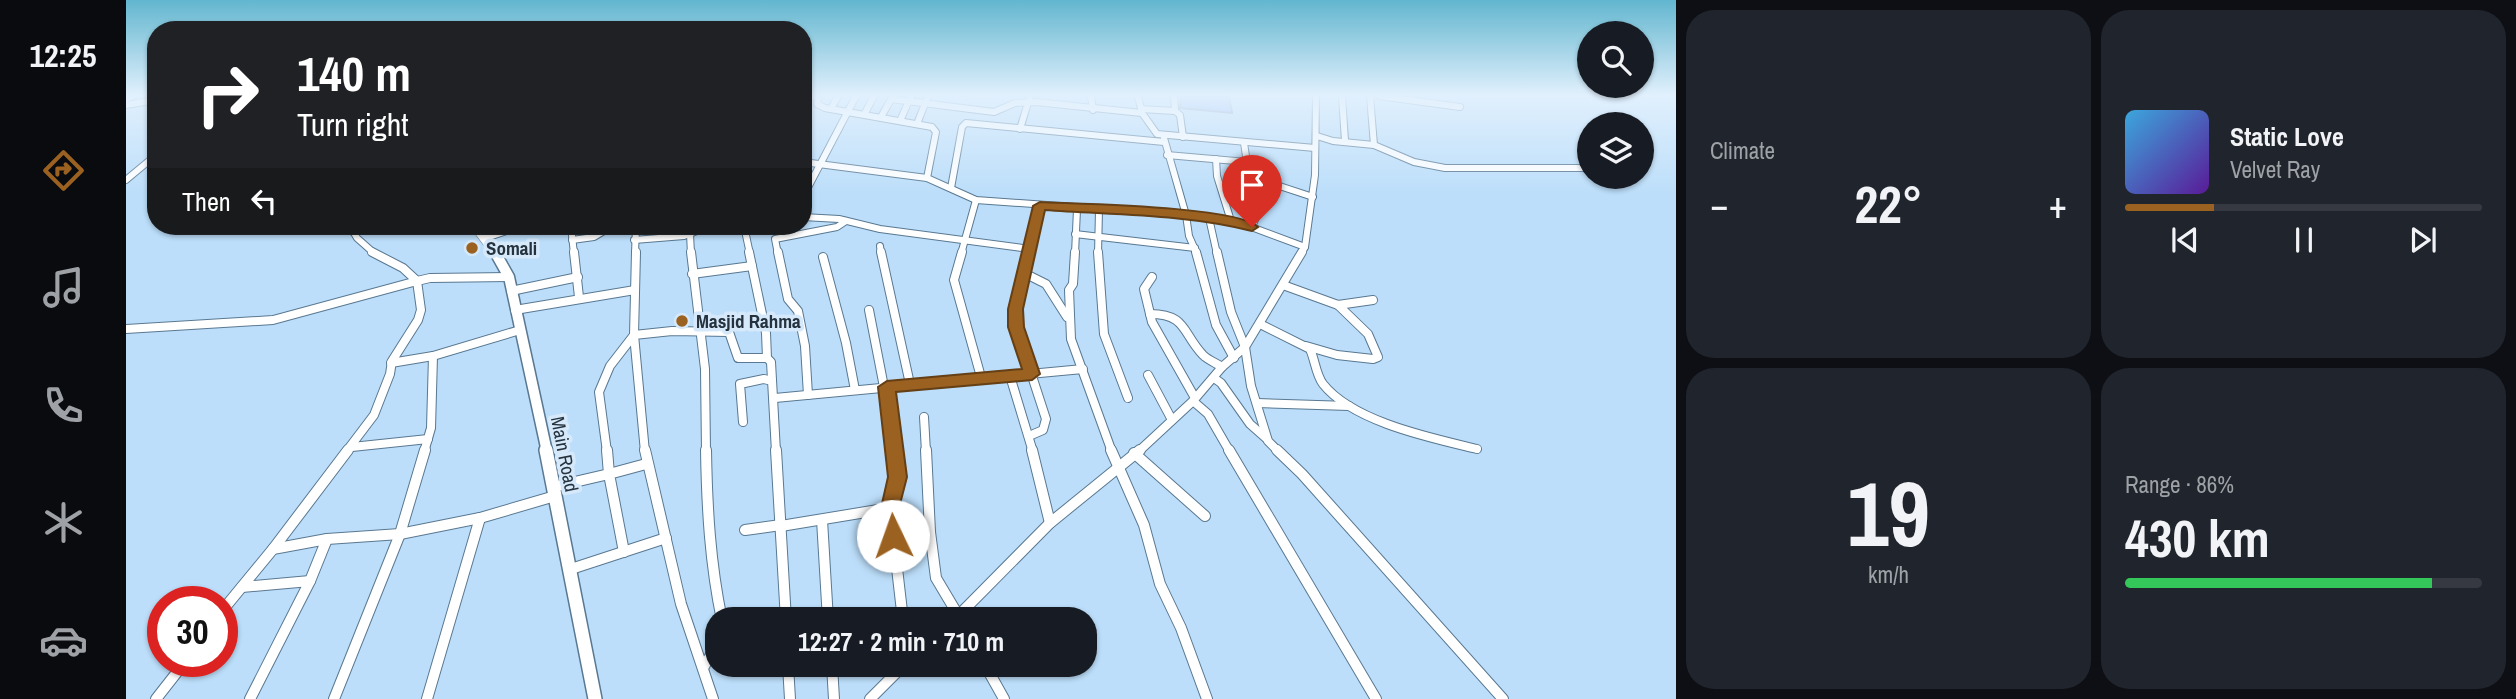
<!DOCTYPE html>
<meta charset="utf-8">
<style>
body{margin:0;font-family:"Archivo Narrow",sans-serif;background:#20242c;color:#f1f3f6;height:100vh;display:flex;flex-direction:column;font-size:26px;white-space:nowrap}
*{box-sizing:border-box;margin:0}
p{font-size:23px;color:#9ea1a6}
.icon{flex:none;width:38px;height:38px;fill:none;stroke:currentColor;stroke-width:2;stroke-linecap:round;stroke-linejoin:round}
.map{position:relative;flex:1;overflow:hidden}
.details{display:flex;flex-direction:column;gap:10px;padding:10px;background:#0d0f14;width:840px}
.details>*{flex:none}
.guide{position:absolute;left:21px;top:21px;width:665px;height:214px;border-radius:28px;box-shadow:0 2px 5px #0004;background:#202124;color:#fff;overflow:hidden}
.tools{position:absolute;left:1451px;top:21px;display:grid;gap:14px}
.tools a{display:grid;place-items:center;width:77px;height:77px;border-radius:50%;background:#171b24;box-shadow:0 2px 5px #0004;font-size:35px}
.speed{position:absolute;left:21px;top:586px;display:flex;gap:14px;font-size:35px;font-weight:700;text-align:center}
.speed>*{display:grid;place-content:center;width:91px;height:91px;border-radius:50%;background:#171b24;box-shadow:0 2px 5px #0004;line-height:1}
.speed .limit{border:10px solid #d22;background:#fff;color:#111}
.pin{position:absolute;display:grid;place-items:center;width:60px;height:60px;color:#fff;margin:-72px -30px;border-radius:50% 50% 50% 0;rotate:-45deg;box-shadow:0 0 7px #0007}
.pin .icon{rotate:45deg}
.me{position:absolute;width:77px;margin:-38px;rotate:357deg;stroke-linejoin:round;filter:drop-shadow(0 0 5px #0008)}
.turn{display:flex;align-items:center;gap:24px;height:147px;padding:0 35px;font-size:32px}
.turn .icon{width:91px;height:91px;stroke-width:2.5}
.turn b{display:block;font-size:49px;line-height:60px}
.then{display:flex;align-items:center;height:66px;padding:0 35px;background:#0003;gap:14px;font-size:26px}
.big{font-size:52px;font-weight:700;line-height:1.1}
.details .card{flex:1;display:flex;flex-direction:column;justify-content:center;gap:10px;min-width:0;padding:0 24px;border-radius:28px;background:#20242c}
.details .dial{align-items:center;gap:0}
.dial b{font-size:91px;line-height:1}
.song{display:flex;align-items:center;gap:21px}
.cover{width:84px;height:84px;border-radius:10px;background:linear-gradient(135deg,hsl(200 70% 55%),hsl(270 70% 35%))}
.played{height:7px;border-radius:4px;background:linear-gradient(90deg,#9b6120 25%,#363941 25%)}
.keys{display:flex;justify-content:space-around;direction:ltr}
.heat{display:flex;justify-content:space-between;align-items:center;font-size:38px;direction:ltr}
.charge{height:10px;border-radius:5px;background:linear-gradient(90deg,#34c759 86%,#363941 0)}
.details .tiles{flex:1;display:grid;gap:10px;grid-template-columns:repeat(2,1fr)}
.trip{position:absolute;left:579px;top:607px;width:392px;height:70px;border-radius:28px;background:#171b24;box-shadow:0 2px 5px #0004;font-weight:700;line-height:70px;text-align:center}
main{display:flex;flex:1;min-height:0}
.tabs{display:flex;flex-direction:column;width:126px;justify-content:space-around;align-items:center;background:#090b0e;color:#9ea1a6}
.tabs .icon{width:49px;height:49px}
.tabs .active{color:#9b6120}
.tabs b{font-size:32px;color:#f1f3f6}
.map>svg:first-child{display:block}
.building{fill:#91b4fc;stroke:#8798b9;stroke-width:2}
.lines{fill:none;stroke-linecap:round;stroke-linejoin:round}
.minor-far2-casing{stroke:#597891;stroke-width:8}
.minor-far1-casing{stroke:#597891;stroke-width:10}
.minor-casing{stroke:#597891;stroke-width:12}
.major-far2-casing{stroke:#597891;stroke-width:10}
.major-far1-casing{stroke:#597891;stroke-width:13}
.major-casing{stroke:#597891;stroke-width:16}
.minor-far2{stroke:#fff;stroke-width:6}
.minor-far1{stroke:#fff;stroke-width:8}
.minor{stroke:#fff;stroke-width:10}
.major-far2{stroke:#fff;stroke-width:9}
.major-far1{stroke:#fff;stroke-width:10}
.major{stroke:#fff;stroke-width:13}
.route{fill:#9b6120;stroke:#653f15;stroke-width:2}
.poi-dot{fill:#9b6120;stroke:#d5e9fa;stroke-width:2.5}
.labels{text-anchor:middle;stroke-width:7;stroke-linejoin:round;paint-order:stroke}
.poi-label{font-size:19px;font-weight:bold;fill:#26333e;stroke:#d5e9fa;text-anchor:start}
.street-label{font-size:19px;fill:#26333e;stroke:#d5e9fa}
</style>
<main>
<nav class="tabs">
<b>12:25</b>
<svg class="icon active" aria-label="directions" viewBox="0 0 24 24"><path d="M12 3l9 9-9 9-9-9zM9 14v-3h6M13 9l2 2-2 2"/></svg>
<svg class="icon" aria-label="music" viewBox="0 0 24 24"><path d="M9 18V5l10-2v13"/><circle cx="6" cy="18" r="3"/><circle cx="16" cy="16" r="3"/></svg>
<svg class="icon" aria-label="phone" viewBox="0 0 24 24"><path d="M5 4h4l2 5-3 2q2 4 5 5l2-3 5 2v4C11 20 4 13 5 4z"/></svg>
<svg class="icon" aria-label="climate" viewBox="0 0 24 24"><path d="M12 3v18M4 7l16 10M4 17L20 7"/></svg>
<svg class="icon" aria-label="car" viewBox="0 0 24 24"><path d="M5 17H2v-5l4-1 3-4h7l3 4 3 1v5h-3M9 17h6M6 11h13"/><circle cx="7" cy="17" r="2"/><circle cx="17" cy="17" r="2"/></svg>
</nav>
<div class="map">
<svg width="1550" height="699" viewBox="0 0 1550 699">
<rect width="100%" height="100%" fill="#bcdefa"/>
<path class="building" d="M1055,96H1103L1106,113L1054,108Z"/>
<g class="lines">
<g class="minor-far2-casing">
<g id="minor-far2">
<path d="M684,96L692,97L691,104L699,108L806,127L810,132L801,178"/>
<path d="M965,96L967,110"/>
<path d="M1012,96L1016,113"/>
<path d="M1048,96L1049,111L1054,115L1057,137"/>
<path d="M1216,96L1219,141"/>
<path d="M1244,96L1248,145"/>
<path d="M1253,96L1334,107"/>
<path d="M0,99L7,96"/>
<path d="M765,99L868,112L889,103L910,102L1016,113L1031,134L1189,148"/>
<path d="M0,105L30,100"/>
<path d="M705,109L712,96"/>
<path d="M1015,109L1049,111"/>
<path d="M739,113L748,96"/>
<path d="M755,117L767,96"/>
<path d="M774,121L785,96"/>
<path d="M791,124L802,96"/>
<path d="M894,129L904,96"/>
<path d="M1191,136L1207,141L1248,145L1288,162L1319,168H1463"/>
<path d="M1038,138L1060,215L1063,236L1071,254"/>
<path d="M1118,143L1123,176L1133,210L1126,227"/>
<path d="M1041,155L1121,162"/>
<path d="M1090,159L1091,176L1105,221"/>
<path d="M677,162L801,178L850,200L1060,215L1112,222L1179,247"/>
<path d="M1123,176L1187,197"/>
<path d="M0,180L30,155"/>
<path d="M825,188L836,127L840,123L1038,142"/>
<path d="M677,197L730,96"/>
<path d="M677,217L713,219L754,229L904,249"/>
<path d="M1083,218L1091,254"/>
<path d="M224,226L231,238L249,254"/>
<path d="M445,226L448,254"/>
<path d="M618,226L624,254"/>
<path d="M227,232L248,226"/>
<path d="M564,234L565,254"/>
<path d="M949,234L1069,248"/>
<path d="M360,238L395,226"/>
<path d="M446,240L468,237L478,231L479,226"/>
<path d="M508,240L558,236L584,226"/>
<path d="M754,246L755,254"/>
<path d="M509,254L510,226"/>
<path d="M652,254L649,239L711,227L720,221"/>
<path d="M835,254L850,200"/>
<path d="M902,254L913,206"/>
<path d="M949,254L951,209"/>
<path d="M972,254L973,210"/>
<path d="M1175,254L1179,247L1189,175L1190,96"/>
</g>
</g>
<g class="minor-far1-casing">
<g id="minor-far1">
<path d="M246,252L277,268L291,281L304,278L383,277"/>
<path d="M448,252L453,297"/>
<path d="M510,252L508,335L519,452"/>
<path d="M565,252L579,369L580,452"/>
<path d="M623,252L640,333L641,358"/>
<path d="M652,252L662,299L672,311L679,346L682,395"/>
<path d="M755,252L784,384"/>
<path d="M836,252L828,280L855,377"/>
<path d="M903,252L890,308V327L920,419L917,430L903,436"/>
<path d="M949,252L947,284L943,290L945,339L986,452"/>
<path d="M972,252L978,334L1002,398"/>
<path d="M1070,252L1090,325L1108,358"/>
<path d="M1091,252L1105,312L1119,347L1125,386L1142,441L1153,452"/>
<path d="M697,257L720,343L729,390"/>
<path d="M898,273L920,284L941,317"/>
<path d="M566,274L626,266"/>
<path d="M1026,277L1018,289L1026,322L1069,398"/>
<path d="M1157,285L1212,305L1247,300"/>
<path d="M385,291L452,277"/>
<path d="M389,310L509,290"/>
<path d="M743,310L758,387"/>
<path d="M1024,314C1061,314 1056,333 1077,355C1082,360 1090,363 1096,367"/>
<path d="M1134,324L1184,349C1189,360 1190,375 1197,384C1227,422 1306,438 1351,449"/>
<path d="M0,329L147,320L291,281L295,310L292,320L266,361L264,374L248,415L220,452"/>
<path d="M1180,346L1211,355L1247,359L1252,357L1242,334L1212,305"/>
<path d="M265,363L307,356"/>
<path d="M1022,375L1046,420"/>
<path d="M884,376L907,452"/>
<path d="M1088,378L1095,383L1124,424L1141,439"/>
<path d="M761,387L769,452"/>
<path d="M649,398L957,369"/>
<path d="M1067,401L1082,414L1104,452"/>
<path d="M1131,403L1223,406"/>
<path d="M798,417L800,452"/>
<path d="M617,422L614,384L638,379L646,381"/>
<path d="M226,447L302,439"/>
<path d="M298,452L305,428L307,356L394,330"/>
<path d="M481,452L473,392L484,366L508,335L546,331L603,332L612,358H641L645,362L650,452"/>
<path d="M1012,452L1067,401L1096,367L1119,347L1176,252"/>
</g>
</g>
<g class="minor-casing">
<g id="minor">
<path d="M519,450L555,604L587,699"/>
<path d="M580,450C581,508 584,563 596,620"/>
<path d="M650,450L660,620"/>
<path d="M769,450L772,477L764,508L777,620"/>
<path d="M800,450L804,532L810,578L835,620"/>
<path d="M906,450L924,523"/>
<path d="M985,450L1018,525L1034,584L1055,628L1081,699"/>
<path d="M1103,450L1250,699"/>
<path d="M1151,450L1176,474L1377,699"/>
<path d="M1008,453L1079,516"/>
<path d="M427,487L483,474L481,450"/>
<path d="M696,520L702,620"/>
<path d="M655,526L764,508"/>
<path d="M619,530L655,525"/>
<path d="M147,549L222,450"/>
<path d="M498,552L483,474L520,464"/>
<path d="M445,569L540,538"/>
<path d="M116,587L184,581"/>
<path d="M96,611L147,549L201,539L274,534L354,518L429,496"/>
<path d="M828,620L924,523L1014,450"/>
<path d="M662,665L664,699"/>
<path d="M706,665L708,699"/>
<path d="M859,665L878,699"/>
<path d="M577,668L592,643"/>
<path d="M30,699L59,662"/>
<path d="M124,699L184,581L201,539"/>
<path d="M208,699L274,534L299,450"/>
<path d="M301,699L354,518"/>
<path d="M744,699L778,665"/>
</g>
</g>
<g class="major-far2-casing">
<path id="major-far2" d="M349,226L370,254"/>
</g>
<g class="major-far1-casing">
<path id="major-far1" d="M369,252L383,277L421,452"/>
</g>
<g class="major-casing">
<path id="major" d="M420,450L469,699"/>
</g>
<use href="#minor-far2" class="minor-far2"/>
<use href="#minor-far1" class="minor-far1"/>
<use href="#minor" class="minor"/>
<use href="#major-far2" class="major-far2"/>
<use href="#major-far1" class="major-far1"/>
<use href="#major" class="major"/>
</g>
<linearGradient id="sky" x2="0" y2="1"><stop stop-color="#62b6cf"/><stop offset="0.49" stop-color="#e1f0fd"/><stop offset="1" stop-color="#e1f0fd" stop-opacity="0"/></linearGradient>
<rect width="1550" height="194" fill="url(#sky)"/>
<path class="route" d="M914,202C951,204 1111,206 1132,227L1126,231C1059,214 988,215 919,210L897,309L898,327L914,374L906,380L770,392L781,477L773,508L777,536L774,542L767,545L761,542L755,508L762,477L752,387L761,381L896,369L882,327V309L907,206Z"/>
<g class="poi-dot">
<circle cx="346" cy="248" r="7"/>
<circle cx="556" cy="321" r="7"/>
</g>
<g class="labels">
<g class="poi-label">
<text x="360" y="255">Somali</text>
<text x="570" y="328">Masjid Rahma</text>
</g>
<g class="street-label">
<text transform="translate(439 454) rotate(79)" y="7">Main Road</text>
</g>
</g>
</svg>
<div class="tools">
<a><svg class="icon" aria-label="search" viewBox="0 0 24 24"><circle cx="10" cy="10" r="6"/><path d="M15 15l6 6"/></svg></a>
<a><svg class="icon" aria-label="layers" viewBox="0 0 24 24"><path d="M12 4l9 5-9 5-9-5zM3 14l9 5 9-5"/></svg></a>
</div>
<div class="speed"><div class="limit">30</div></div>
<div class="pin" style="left:1126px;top:227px;background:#d93025"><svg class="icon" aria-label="arrive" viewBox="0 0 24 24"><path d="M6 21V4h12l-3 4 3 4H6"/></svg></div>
<svg class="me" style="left:767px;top:536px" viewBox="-20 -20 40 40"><circle r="19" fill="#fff"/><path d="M0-13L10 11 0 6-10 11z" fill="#9b6120"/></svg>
<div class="trip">12:27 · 2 min · 710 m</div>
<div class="guide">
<div class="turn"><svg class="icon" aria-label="right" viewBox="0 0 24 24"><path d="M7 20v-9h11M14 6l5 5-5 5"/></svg><div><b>140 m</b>Turn right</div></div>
<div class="then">Then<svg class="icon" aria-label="left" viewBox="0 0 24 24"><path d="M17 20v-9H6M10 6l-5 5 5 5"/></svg></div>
</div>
</div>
<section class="details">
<div class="tiles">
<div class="card"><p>Climate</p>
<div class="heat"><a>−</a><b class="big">22°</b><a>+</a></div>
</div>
<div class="card">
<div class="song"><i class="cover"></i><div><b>Static Love</b><p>Velvet Ray</p></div></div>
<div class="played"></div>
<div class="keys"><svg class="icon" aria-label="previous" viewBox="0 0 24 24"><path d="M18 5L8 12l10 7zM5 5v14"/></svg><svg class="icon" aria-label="pause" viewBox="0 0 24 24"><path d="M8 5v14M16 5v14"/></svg><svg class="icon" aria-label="next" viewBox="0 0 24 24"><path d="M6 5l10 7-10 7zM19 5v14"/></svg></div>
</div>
<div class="card dial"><b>19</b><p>km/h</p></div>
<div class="card"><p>Range · 86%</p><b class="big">430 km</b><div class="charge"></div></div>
</div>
</section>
</main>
